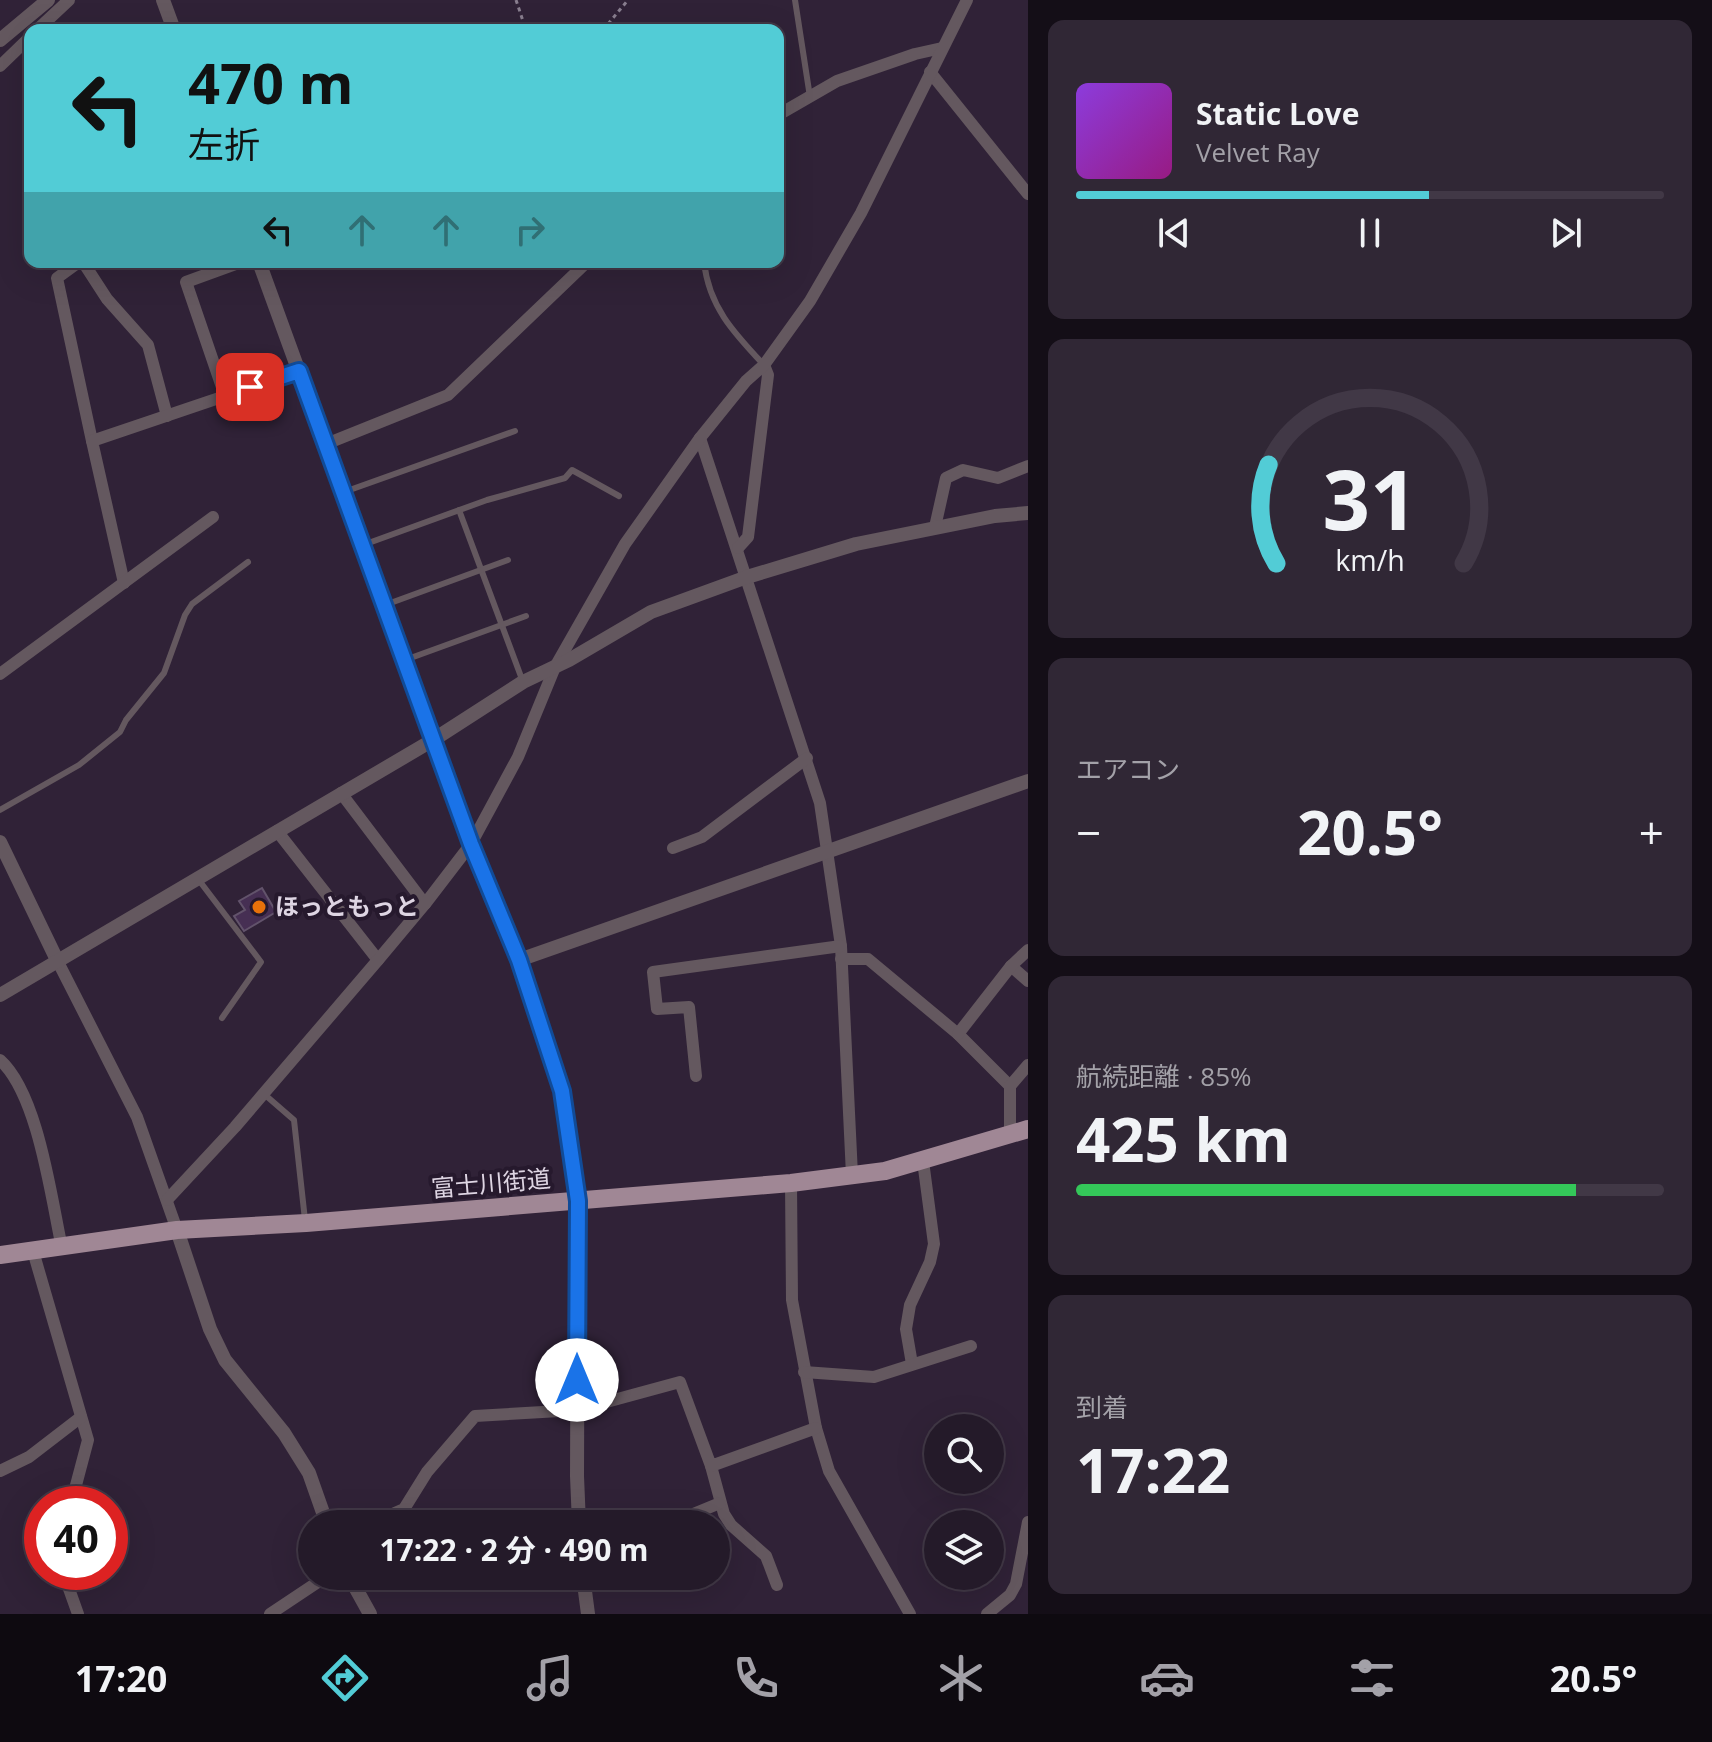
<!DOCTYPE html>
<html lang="ja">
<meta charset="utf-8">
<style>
body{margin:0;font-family:"Open Sans","Noto Sans JP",sans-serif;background:#302735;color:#f1f3f6;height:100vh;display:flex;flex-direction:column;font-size:30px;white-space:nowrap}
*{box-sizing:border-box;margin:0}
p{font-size:26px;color:#a3a1a8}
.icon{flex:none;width:44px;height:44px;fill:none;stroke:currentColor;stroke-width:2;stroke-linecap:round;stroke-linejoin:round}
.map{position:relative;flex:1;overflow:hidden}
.drawer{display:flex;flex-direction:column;gap:20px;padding:20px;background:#140e17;width:684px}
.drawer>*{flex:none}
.banner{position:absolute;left:24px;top:24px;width:760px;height:244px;border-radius:16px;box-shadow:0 8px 32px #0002,0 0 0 2px #413846;background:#52ccd6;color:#111;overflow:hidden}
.controls{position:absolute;left:924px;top:1414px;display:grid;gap:16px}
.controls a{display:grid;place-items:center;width:80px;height:80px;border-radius:50%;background:#241a29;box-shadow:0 8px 32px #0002,0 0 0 2px #413846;font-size:40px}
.speed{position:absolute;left:24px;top:1486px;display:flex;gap:16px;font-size:40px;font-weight:700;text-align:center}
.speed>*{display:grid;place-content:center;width:104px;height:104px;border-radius:50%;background:#241a29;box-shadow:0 8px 32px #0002,0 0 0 2px #413846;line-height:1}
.speed .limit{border:12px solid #d22;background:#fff;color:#111}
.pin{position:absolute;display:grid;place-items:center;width:68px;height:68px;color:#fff;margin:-34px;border-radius:16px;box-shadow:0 4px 12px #0006}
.me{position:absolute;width:88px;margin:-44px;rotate:0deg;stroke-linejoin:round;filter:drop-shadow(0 0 6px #0008)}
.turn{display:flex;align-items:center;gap:28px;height:168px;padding:0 32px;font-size:36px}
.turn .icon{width:104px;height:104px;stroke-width:2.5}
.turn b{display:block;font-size:56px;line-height:68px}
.lanes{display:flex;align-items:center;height:76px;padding:0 32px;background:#0003;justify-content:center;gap:40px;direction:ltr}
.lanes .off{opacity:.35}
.big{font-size:60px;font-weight:700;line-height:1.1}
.drawer .tile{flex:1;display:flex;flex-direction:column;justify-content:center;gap:12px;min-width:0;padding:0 28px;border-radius:16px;background:#302735}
.drawer .dial{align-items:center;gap:0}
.dial svg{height:208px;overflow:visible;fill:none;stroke:#413846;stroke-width:7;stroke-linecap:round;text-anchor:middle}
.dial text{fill:#f1f3f6;stroke:none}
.song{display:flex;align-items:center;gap:24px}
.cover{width:96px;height:96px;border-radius:12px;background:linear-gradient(135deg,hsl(270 70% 55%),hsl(310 70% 35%))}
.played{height:8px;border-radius:4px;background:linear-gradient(90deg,#52ccd6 60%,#413846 60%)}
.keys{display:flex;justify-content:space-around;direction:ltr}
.heat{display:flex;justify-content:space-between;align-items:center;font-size:44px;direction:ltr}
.charge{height:12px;border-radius:6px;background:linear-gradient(90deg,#34c759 85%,#413846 0)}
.trip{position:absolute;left:298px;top:1510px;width:432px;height:80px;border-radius:40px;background:#241a29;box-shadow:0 8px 32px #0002,0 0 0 2px #413846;font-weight:700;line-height:80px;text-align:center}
.tabs{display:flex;height:128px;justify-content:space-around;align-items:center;background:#0e0a10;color:#a3a1a8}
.tabs .icon{width:56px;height:56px}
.tabs .selected{color:#52ccd6}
.tabs b{font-size:36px;color:#f1f3f6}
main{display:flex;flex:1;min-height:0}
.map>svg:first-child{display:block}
.building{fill:#462f53;stroke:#62536b;stroke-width:2}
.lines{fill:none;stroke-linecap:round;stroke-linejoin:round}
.path{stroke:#897e8f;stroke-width:3;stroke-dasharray:4 4;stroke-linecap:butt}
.service{stroke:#64585f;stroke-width:6}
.minor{stroke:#64585f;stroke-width:12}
.tertiary{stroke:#64585f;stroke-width:14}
.primary{stroke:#a08795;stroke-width:18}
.route-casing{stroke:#114b97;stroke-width:20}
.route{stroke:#1a73e8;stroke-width:14}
.food-dot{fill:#e8710a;stroke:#26192d;stroke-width:3}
.labels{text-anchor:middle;stroke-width:8;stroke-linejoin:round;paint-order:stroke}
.poi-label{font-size:24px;font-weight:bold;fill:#ded5e3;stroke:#26192d;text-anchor:start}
.street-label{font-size:24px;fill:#ded5e3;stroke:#26192d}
</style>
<main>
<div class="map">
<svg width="1028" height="1614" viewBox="0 0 1028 1614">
<rect width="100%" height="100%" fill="#302237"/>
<path class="building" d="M262,888L276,912L244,931L234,916L245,910L239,901Z"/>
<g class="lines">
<g class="path">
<path d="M516,0L526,30"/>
<path d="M603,30L628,0"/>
</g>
<g class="service">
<path d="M795,0L810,97"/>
<path d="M704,262C709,307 734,333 764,365"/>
<path d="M344,492L515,431"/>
<path d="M459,510L523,682"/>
<path d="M363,545L487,500L565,478L572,470L619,496"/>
<path d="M385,605L508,560"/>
<path d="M405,660L526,616"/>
<path d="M0,810L79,765L120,732L126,720L164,673L185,615L192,604L248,562"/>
<path d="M198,879L261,962L222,1018"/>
<path d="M264,1094L294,1120L305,1220"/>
</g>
<g class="minor">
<path d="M37,30L69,0"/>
<path d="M0,66L30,37"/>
<path d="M930,72L1028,194"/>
<path d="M778,115L837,81L915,54L942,48"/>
<path d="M79,262L57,278L92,441"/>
<path d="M83,262L107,299L148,345L167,416"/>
<path d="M225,396L186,282L241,262"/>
<path d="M700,438L820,803L841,946L852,1175"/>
<path d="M326,444L448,395L587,262"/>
<path d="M935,527L946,478L963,470L998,478L1028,466"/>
<path d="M738,548L748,537L768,375L764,365"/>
<path d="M124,583L92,441L299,371"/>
<path d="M0,674L213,517"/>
<path d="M341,793L425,904"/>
<path d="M277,831L378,960"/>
<path d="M673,848L702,837L807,758"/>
<path d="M841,959H868L958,1034L1010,1086"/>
<path d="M57,960L137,1117L177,1230"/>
<path d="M1011,966L1028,981"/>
<path d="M958,1034L1011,966L1028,950"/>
<path d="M0,1060C38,1094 51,1197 62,1248"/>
<path d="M696,1076L689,1007L657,1009L653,972L841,946"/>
<path d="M1010,1134V1086L1028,1065"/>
<path d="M791,1183L792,1300L816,1428L829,1471L910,1614"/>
<path d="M167,1200L235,1127L378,960L425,904L471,844L518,757L555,667L625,544L700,438L746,381L764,365L810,301L861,213L967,0"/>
<path d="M33,1251L88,1440L71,1504"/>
<path d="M912,1364L906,1329L910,1305L930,1262L934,1244L923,1161"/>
<path d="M804,1372L874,1377L971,1346"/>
<path d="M711,1466L724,1514L731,1525L766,1556L777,1585"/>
<path d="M0,1471L29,1457L81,1417"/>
<path d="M370,1524L404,1509L427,1472L475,1416L577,1410L680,1382L711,1466L816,1428"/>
<path d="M669,1524L720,1503"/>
<path d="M63,1572L78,1614"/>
<path d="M270,1614L327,1576"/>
<path d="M987,1614L1010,1595L1016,1584L1028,1522"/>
</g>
<g class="tertiary">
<path d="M163,0L174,30"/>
<path d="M0,40L48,0"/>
<path d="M259,262L471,844L519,960L562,1091L578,1201L577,1476L579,1524"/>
<path d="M0,842L57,960"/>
<path d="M519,960L1028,781"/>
<path d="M0,995L433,740L523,682L569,660L651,612L747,577L856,544L995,516L1028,513"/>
<path d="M177,1230L210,1329L225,1360L284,1433L309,1473L327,1524"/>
<path d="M349,1576L370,1614"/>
<path d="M583,1576L588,1614"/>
</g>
<path class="primary" d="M0,1255L177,1230L306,1223L791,1183L885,1171L1028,1129"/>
</g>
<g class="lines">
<g class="route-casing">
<path id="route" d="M250,387L299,371L471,844L519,960L562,1091L578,1201L577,1380"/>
</g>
<use href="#route" class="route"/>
</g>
<circle class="food-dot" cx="259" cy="907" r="8"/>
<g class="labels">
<g class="poi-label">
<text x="275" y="915">ほっともっと</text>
</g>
<g class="street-label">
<text transform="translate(491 1184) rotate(-5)" y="8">富士川街道</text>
</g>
</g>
</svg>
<div class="controls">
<a><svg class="icon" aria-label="search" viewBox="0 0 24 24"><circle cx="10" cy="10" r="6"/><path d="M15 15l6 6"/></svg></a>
<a><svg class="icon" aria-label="layers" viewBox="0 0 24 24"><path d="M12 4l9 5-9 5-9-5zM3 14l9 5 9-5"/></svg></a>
</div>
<div class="speed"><div class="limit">40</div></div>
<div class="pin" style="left:250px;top:387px;background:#d93025"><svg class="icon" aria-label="arrive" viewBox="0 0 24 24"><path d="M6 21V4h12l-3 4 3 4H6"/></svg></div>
<svg class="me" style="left:577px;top:1380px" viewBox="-20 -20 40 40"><circle r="19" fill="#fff"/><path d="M0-13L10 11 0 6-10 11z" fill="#1a73e8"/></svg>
<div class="trip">17:22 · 2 分 · 490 m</div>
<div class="banner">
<div class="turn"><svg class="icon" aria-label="left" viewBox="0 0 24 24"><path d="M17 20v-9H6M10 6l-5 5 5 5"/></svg><div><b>470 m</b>左折</div></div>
<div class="lanes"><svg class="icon" aria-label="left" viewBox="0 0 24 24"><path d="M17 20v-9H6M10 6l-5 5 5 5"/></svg><svg class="icon off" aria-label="ahead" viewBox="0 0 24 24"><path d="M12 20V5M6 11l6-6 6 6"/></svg><svg class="icon off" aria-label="ahead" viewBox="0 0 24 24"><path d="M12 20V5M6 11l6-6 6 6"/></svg><svg class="icon off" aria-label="right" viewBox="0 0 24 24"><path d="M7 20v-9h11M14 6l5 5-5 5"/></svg></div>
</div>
</div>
<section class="drawer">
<div class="tile">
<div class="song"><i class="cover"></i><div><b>Static Love</b><p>Velvet Ray</p></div></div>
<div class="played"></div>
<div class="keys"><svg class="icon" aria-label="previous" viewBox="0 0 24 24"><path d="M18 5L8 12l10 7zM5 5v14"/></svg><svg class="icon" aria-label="pause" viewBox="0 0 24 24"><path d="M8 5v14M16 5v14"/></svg><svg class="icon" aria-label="next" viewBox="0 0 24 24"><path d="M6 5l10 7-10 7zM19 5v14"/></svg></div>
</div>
<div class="tile dial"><svg viewBox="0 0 100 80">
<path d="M14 69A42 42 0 1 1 86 69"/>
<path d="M14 69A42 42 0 0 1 11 31" stroke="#52ccd6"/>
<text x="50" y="56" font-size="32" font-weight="700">31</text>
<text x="50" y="72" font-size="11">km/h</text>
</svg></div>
<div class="tile"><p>エアコン</p>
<div class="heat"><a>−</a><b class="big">20.5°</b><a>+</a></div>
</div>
<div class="tile"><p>航続距離 · 85%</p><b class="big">425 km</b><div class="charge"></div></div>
<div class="tile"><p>到着</p><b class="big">17:22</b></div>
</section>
</main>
<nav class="tabs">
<b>17:20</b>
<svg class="icon selected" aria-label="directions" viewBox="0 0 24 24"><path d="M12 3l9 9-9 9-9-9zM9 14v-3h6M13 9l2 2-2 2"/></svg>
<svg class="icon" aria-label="music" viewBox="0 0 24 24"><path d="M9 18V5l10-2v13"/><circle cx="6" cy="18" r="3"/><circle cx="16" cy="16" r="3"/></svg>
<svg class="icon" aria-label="phone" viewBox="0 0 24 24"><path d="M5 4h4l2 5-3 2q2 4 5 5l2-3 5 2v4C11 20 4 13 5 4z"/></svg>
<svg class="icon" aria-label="climate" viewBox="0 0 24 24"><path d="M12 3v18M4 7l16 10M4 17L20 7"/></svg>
<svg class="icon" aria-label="car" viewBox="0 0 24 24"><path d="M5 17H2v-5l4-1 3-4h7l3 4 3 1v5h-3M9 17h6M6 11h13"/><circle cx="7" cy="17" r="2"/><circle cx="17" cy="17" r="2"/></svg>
<svg class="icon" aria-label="filters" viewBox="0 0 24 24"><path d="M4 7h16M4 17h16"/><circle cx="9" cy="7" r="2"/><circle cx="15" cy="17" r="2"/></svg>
<b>20.5°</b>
</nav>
